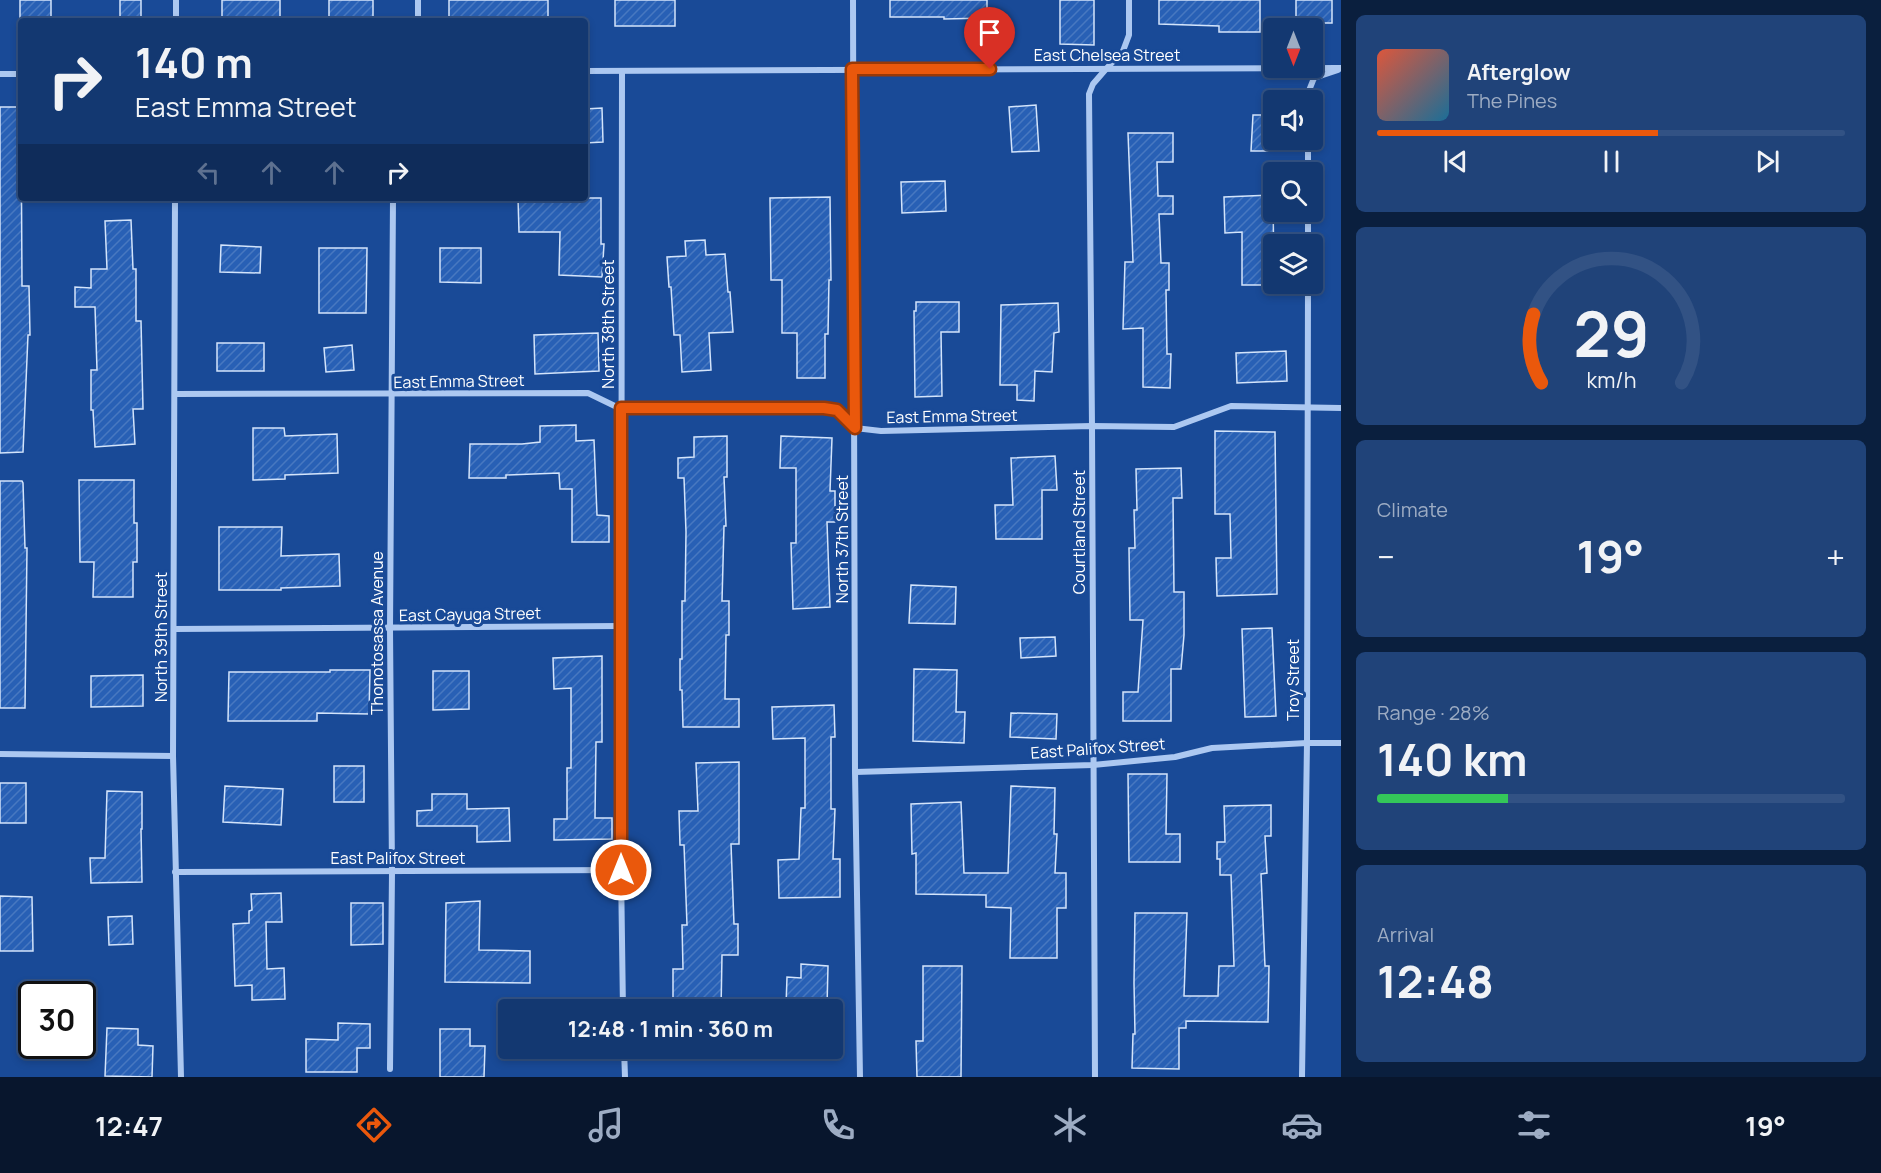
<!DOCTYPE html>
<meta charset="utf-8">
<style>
body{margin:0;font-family:Manrope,sans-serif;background:#204379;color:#f1f3f6;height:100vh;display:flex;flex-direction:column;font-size:22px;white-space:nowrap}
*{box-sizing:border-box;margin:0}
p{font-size:20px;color:#9dacc3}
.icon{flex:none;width:33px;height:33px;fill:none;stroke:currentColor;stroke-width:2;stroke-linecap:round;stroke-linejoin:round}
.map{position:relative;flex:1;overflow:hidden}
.panel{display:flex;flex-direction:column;gap:15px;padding:15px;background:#0a1f3e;width:540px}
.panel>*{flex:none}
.banner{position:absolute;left:18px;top:18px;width:570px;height:183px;border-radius:6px;box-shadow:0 3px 9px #0003,0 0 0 2px #325284;background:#133871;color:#f1f3f6;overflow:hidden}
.needle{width:39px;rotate:180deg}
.buttons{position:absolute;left:1263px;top:18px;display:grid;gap:12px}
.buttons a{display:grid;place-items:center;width:60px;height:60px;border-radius:6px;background:#133871;box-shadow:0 3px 9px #0003,0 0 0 2px #325284;font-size:30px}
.speed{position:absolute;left:18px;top:981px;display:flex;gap:12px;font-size:30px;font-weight:700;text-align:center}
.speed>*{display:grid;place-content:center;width:78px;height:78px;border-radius:50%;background:#133871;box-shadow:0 3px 9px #0003,0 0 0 2px #325284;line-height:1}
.speed .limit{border:3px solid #111;border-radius:9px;background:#fff;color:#111}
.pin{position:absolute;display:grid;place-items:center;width:51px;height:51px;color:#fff;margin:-62px -26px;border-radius:50% 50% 50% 0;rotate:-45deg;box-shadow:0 0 6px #0007}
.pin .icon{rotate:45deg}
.me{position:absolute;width:66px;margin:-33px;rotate:0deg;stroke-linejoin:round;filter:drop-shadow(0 0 4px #0008)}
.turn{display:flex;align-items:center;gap:21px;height:126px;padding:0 18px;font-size:27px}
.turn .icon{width:78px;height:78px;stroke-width:2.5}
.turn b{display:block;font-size:42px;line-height:51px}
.lanes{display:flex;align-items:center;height:57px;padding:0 18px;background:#0003;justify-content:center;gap:30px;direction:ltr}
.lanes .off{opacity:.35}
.big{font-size:45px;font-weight:700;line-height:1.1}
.panel .tile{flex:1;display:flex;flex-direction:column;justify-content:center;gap:9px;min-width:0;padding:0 21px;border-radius:9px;background:#204379}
.panel .dial{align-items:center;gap:0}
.dial svg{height:156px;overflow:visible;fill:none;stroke:#325284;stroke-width:7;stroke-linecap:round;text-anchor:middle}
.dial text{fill:#f1f3f6;stroke:none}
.song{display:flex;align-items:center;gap:18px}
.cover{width:72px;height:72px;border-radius:9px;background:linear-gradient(135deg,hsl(10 70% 55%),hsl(200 70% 35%))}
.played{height:6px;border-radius:3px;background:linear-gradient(90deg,#ea580c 60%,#325284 60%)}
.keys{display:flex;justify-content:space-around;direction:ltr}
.heat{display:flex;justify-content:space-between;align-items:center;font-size:33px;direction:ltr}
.charge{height:9px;border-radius:4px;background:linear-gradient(90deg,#34c759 28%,#325284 0)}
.trip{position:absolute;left:498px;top:999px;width:345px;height:60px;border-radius:6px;background:#133871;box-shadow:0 3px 9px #0003,0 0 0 2px #325284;font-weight:700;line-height:60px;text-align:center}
.tabs{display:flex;height:96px;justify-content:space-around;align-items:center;background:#08162d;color:#9dacc3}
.tabs .icon{width:42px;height:42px}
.tabs .on{color:#ea580c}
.tabs b{font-size:27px;color:#f1f3f6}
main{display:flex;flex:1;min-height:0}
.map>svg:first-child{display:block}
.building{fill:url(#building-hatch);stroke:#d3e4fb;stroke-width:1.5}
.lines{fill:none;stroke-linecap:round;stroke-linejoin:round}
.minor{stroke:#acc8f1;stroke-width:6}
.route-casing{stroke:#983908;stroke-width:15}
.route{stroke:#ea580c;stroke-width:10}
.labels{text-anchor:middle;stroke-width:6;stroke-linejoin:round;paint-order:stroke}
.street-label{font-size:16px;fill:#fff;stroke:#194a97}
</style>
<main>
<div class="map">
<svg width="1341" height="1077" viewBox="0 0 1341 1077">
<defs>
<pattern id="building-hatch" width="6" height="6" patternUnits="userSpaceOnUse" patternTransform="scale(1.5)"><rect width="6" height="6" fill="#2860b5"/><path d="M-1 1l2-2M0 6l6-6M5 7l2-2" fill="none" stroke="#4878c0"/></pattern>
</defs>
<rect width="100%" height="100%" fill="#194a97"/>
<g class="building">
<rect x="20" y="0" width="31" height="21"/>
<rect x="120" y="0" width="21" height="21"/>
<path d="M222,0H280V19L222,20Z"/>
<path d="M329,0H373V17L329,18Z"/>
<path d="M449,0H548V17L498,18V21H449Z"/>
<rect x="615" y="0" width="60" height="26"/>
<path d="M890,0H987V18L944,19V17H890Z"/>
<path d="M1060,0H1094V45L1060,44Z"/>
<path d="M1159,0H1260V32H1219V26L1159,24Z"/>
<rect x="1296" y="0" width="36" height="23"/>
<path d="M1036,105L1039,151L1012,152L1009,107Z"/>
<path d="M0,107H21L22,286H29L30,335H28L23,452L0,453Z"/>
<path d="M602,108L603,142L585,143V109Z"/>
<path d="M1253,115H1274V151H1251Z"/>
<path d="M1128,133H1173V162H1157L1158,196H1173V214H1159L1161,263H1169V290H1166L1167,354H1171L1170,388L1143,387V328L1123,329L1125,262H1133Z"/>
<path d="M945,181L946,211L902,213L901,182Z"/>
<path d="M1273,195L1274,285H1242V232L1225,233L1224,197Z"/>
<path d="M830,197L831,280H829L828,334H825V378H797V333H782V280H771L770,198Z"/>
<path d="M518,198H601V244H604L602,277L559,275L560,232H519Z"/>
<path d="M131,220L133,269H136V321H141L143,409H133L135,444L95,447L93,410H91V370H97L95,307H75V287L91,288V269H107L105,221Z"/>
<path d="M705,240L706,255L725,254L728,292H730L733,332L709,333L711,370L682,372L680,335H674L671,287H669L667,257L686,256L685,241Z"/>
<path d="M221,245L261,247L260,273L220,272Z"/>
<path d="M319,248H367L366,313H319Z"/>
<path d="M440,248H481V283L440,282Z"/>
<path d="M916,302H959V332H941L942,396L915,397L914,311H916Z"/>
<path d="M1058,303L1059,332L1054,333L1052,372L1035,371L1034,401L1017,400V385H1000L1001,305Z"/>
<path d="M598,333L599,371L535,374L534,335Z"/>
<rect x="217" y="343" width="47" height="28"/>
<path d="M352,345L354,370L326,372L324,348Z"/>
<path d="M1286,351L1287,381L1237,383L1236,353Z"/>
<path d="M576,425V441L594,440L597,515L609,516V542H572V489H560L559,473L506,475V478H469L470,444H522L540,442V426Z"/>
<path d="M253,428H284L285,436L337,434L338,473L285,475V479L253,480Z"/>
<path d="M1215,431L1275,432L1277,594L1217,596L1216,558H1231L1230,514H1215Z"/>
<path d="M727,436V477H724L726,526H724L722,601H729V635H726L725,699H739V727H683L682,690H680V659H682V601H685L686,532L684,478H678V458L694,457V437Z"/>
<path d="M781,436L832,438L830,491H835V522H827L830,607L793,609L791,543H796V468H780Z"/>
<path d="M1055,456L1057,490H1042V539H996L995,505H1013L1011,458Z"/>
<path d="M1181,468L1182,498H1173L1174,592H1184V635L1181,669H1171V721H1123V692H1138L1143,620H1130L1129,548H1135L1134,510H1137L1136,469Z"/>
<path d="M79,480H134V523H137V562H133V597H93L94,562H80Z"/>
<path d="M0,481H22L23,483L25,548H27L25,708H0Z"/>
<path d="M219,527H282L281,556L339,554L340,586L281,588V590H219Z"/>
<path d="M911,585L956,587L955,624L909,623Z"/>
<path d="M1272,628L1276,716L1245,717L1242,629Z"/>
<path d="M1055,637L1056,656L1021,658L1020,638Z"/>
<path d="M602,656V742H596L595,818H612V839L554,840V819H567V768H571V688L554,689L553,658Z"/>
<path d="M914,669L957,670L956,712H965L964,743L913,741Z"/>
<path d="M330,670H370L369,714L317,713V721H228L229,672H330Z"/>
<path d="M433,671H469V709L433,710Z"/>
<path d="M143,675V706L91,707V676Z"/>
<path d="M834,705L835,737H831V809H835L833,859H840V897L779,898L778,860L799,859L801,808H805V738L773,739L772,707Z"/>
<path d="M1011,713L1057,714L1056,739L1010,737Z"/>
<path d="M739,762V844H731L734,924H738V955H722L721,1010L673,1009V969H683L682,925H687L684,845H680L679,811H698L696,763Z"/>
<rect x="334" y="766" width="30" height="36"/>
<path d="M1128,774H1167L1166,834H1180V862H1129Z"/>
<rect x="0" y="783" width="26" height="40"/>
<path d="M225,786L283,789L281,825L223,822Z"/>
<path d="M1011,786L1055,788L1054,834H1057L1055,873H1066V908H1057V958H1010L1011,908L986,907V895L916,894V853L912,854L911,804L961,802L964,873H1008Z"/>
<path d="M107,791L142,792V829H141L142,882L91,883L90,858H105Z"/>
<path d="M432,794H467V809L509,808L510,841L477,842V826H417V811L432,810Z"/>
<path d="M1271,805V836H1265L1267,873L1261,874L1265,966H1269L1268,1022L1186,1021V1028H1179V1069L1132,1068L1133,1034H1135L1134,983L1135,913H1187L1184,996H1218L1219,966H1234L1231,875H1220V859H1217V842H1225L1224,806Z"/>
<path d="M281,893L282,922H266L267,969L284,968L285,999L252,1000V985L235,986L233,924L249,923V911L252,910L251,894Z"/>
<path d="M0,896L32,897L33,951H0Z"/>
<path d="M480,901L479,950L530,951V983L445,982L446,903Z"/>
<path d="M351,903H383V944L351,945Z"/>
<path d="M132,916L133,944L109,945L108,917Z"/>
<path d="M801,964L828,966L827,1007L786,1006L787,977L801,978Z"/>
<path d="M923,966H962L961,1077H917L916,1041H923Z"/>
<path d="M338,1023L370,1024V1048H357V1072H306V1039L338,1040Z"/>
<path d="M107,1028L138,1029V1045L153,1046L152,1077L105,1076Z"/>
<path d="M440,1029H470V1046H485L484,1077H440Z"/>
</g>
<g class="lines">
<g class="minor">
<path d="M853,0L855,772L860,1077"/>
<path d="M176,21V0"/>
<path d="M418,21V0"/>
<path d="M585,71L1341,68"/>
<path d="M622,71L621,870L623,1010"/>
<path d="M0,74H21"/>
<path d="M1308,100V93L1314,78L1338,70"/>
<path d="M1308,172V140"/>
<path d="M175,198L173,756L181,1077"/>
<path d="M1308,244V212"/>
<path d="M175,394L588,393L621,409L824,408L837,410L855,428L881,431L1092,426L1174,427L1231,406L1341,408"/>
<path d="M174,629L621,626"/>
<path d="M0,754L173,756"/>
<path d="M855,772L1093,765L1175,757L1212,748L1307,743H1341"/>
<path d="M175,872L621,870"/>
<path d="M624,1048L625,1077"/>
<path d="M390,1069L392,872L390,629L393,198"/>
<path d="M1095,1077L1092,426L1089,94L1093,84L1106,69L1123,51L1129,35V0"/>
<path d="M1302,1077L1307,743L1308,284"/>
</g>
</g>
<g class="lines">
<g class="route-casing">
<path id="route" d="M621,870V408H824L837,410L855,428L852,69H990"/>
</g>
<use href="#route" class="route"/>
</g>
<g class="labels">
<g class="street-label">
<text x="1107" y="61">East Chelsea Street</text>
<text transform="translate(608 324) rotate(-90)" y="6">North 38th Street</text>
<text transform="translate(459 381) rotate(-1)" y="6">East Emma Street</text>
<text transform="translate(952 416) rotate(-1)" y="6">East Emma Street</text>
<text transform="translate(1079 532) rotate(-90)" y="6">Courtland Street</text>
<text transform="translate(842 539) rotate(-90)" y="6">North 37th Street</text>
<text transform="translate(470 614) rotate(-1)" y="6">East Cayuga Street</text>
<text transform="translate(377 633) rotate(-90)" y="6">Thonotosassa Avenue</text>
<text transform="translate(161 637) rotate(-90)" y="6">North 39th Street</text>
<text transform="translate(1293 680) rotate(-90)" y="6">Troy Street</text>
<text transform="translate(1098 748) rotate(-4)" y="6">East Palifox Street</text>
<text x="398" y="864">East Palifox Street</text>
</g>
</g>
</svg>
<div class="buttons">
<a><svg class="needle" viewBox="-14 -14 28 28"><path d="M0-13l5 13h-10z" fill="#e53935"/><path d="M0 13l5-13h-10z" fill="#9dacc3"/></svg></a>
<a><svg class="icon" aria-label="sound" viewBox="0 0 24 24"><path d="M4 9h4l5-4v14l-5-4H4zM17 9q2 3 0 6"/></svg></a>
<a><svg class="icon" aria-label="search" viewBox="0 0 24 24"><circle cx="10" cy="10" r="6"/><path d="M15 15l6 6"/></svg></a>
<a><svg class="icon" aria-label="layers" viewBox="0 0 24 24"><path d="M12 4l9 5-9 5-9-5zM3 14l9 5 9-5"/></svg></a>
</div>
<div class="speed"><div class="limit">30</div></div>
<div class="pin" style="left:990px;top:69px;background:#d93025"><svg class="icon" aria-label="arrive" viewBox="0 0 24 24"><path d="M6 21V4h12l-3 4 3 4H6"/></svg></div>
<svg class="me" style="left:621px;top:870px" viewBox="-20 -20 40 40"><circle r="17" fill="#ea580c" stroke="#fff" stroke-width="3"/><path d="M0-11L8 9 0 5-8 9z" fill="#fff"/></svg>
<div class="trip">12:48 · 1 min · 360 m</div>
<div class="banner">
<div class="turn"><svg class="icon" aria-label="right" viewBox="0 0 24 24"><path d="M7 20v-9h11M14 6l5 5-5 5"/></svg><div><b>140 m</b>East Emma Street</div></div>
<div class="lanes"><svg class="icon off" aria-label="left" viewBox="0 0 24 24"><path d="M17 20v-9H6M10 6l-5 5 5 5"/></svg><svg class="icon off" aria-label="ahead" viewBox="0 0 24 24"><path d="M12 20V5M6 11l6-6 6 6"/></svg><svg class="icon off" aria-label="ahead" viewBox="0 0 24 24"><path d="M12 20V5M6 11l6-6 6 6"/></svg><svg class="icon" aria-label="right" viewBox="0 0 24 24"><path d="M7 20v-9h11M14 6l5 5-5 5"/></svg></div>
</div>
</div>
<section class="panel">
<div class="tile">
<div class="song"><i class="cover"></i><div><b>Afterglow</b><p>The Pines</p></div></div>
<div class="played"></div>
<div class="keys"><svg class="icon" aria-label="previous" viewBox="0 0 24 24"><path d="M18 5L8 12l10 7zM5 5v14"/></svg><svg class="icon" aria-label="pause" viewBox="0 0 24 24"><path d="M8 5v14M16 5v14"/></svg><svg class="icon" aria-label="next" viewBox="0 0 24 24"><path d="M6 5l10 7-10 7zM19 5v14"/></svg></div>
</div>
<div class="tile dial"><svg viewBox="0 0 100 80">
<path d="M14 69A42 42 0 1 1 86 69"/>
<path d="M14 69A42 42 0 0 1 10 34" stroke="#ea580c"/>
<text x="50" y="56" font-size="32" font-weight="700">29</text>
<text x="50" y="72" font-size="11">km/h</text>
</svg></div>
<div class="tile"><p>Climate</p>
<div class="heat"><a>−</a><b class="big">19°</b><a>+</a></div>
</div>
<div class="tile"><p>Range · 28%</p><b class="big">140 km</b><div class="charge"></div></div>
<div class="tile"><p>Arrival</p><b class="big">12:48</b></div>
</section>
</main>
<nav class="tabs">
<b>12:47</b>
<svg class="icon on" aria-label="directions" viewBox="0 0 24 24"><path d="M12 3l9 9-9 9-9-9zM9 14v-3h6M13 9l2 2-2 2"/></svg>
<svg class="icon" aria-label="music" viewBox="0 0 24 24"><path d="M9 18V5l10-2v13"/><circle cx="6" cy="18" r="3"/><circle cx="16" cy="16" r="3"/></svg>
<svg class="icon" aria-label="phone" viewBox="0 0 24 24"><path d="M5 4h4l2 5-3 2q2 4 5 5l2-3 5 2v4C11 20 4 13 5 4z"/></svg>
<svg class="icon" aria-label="climate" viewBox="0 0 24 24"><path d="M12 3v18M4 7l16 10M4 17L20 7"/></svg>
<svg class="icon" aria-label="car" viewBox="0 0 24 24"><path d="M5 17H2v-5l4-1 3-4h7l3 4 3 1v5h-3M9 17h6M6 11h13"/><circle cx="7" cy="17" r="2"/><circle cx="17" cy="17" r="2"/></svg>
<svg class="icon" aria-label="filters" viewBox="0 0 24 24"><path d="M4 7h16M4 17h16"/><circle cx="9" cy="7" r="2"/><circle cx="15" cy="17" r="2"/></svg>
<b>19°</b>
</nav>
